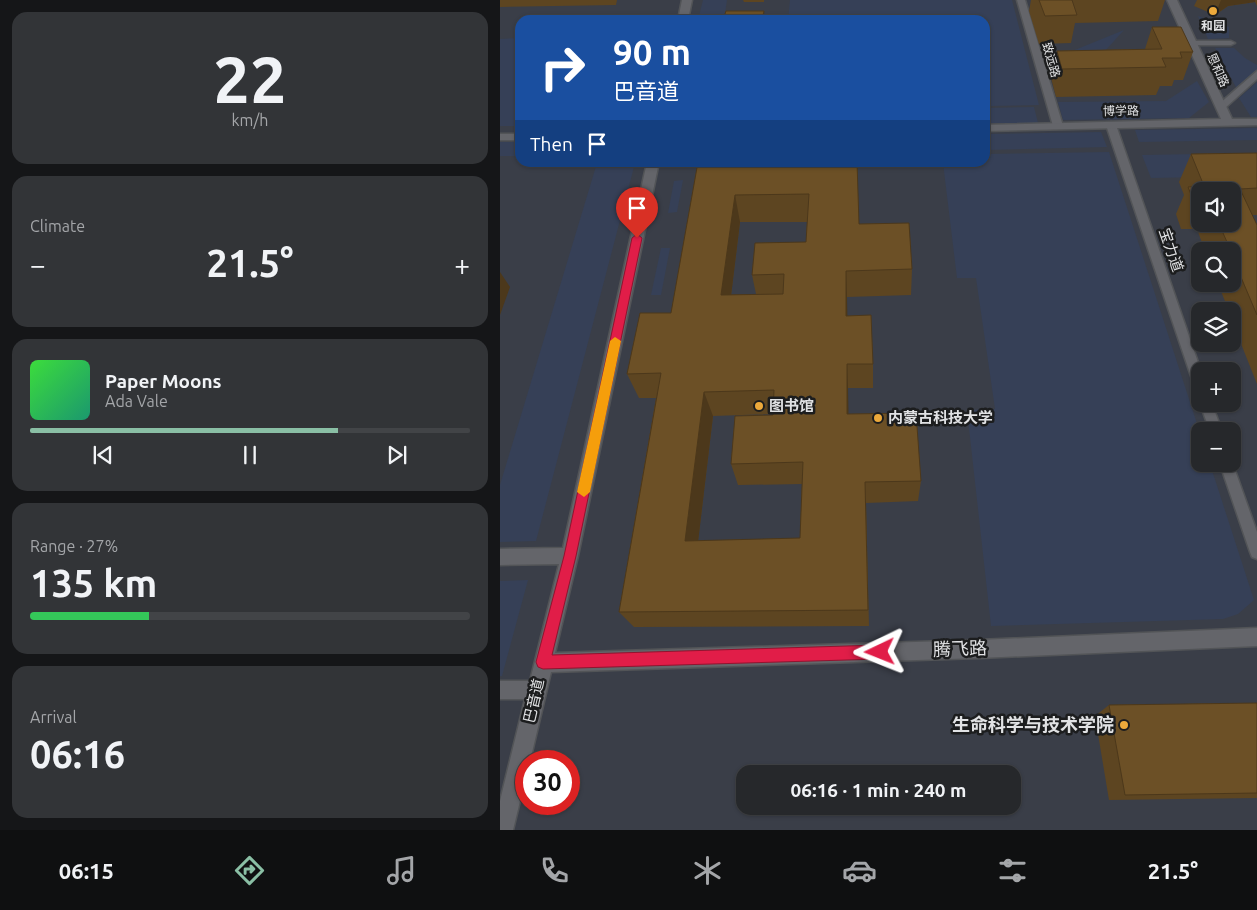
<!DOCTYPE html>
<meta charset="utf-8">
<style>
body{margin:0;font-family:Ubuntu,"Noto Sans SC",sans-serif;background:#323437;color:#f1f3f6;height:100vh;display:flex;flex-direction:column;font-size:19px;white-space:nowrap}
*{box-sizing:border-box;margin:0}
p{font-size:16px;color:#a4a6a9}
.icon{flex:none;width:28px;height:28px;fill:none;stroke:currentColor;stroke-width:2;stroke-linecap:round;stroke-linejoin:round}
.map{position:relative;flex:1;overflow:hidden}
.panel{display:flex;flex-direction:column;gap:12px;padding:12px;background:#151618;width:500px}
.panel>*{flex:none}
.banner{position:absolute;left:15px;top:15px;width:475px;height:152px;border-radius:15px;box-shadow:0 1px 4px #0004,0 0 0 1px #424447;background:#1a4fa0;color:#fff;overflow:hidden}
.buttons{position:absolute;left:691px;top:182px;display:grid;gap:10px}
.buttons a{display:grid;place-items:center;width:50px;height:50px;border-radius:10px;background:#26282b;box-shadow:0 1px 4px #0004,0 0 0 1px #424447;font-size:25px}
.speed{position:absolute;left:15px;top:750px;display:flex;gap:10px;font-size:25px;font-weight:700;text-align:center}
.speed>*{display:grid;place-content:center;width:65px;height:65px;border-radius:50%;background:#26282b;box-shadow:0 1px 4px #0004,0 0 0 1px #424447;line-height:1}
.speed .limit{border:8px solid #d22;background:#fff;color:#111}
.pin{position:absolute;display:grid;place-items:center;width:42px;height:42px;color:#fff;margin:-51px -21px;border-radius:50% 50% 50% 0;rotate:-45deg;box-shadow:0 0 5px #0007}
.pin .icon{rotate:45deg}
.me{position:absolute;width:55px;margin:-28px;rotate:268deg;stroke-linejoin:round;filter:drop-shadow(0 0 4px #0008)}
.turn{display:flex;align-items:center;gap:18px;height:105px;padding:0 15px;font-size:22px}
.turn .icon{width:65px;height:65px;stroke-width:2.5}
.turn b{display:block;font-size:35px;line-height:42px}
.then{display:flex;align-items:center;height:48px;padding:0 15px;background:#0003;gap:10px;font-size:19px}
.big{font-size:38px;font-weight:700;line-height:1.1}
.panel .tile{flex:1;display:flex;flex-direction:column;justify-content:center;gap:8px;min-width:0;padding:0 18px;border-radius:15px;background:#323437}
.panel .dial{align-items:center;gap:0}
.dial b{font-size:65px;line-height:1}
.song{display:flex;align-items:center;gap:15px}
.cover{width:60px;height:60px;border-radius:8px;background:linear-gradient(135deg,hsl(120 70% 55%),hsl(160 70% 35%))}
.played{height:5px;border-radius:2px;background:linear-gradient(90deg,#8abfa5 70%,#424447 70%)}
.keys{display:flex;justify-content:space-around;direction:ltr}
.heat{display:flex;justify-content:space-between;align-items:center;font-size:28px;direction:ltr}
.charge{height:8px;border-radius:4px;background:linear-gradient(90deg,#34c759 27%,#424447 0)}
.trip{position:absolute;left:236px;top:765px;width:285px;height:50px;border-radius:15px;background:#26282b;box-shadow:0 1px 4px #0004,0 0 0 1px #424447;font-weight:700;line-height:50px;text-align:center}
.dock{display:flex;height:80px;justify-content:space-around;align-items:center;background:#0f1011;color:#a4a6a9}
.dock .icon{width:35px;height:35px}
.dock .current{color:#8abfa5}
.dock b{font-size:22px;color:#f1f3f6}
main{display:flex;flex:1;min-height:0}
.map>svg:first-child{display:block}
.built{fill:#3a3e48;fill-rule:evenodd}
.green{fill:#364057}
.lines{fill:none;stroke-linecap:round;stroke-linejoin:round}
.lane-casing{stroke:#525457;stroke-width:3}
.street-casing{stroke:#525457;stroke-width:3}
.lane{fill:#64656a;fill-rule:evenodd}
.street{fill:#64656a;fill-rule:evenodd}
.wall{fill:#5d4521;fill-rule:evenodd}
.shaded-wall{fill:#4c381b}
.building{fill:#6c5026;stroke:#4c381b;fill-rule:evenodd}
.route{fill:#e11d48;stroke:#92132f}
.slow{fill:#f59e0b}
.poi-dot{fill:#eca93b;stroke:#1c1d1e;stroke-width:2}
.labels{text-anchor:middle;stroke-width:5;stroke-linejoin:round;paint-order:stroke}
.far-poi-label{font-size:12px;font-weight:bold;fill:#e1e2e4;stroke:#1c1d1e}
.far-street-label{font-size:12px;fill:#e1e2e4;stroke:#1c1d1e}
.street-label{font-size:15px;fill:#e1e2e4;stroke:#1c1d1e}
.poi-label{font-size:15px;font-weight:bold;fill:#e1e2e4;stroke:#1c1d1e;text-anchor:start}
.near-street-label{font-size:18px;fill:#e1e2e4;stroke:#1c1d1e}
.near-poi-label{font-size:18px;font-weight:bold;fill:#e1e2e4;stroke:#1c1d1e;text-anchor:end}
</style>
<main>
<section class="panel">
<div class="tile dial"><b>22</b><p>km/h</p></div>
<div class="tile"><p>Climate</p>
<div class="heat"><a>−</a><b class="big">21.5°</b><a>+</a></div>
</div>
<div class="tile">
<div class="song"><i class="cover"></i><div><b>Paper Moons</b><p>Ada Vale</p></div></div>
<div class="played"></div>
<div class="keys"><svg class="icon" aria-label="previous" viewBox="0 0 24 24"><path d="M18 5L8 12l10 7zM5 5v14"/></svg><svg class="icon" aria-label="pause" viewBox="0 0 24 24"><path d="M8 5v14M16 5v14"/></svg><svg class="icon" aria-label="next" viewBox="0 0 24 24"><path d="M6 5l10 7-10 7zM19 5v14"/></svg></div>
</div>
<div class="tile"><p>Range · 27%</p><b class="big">135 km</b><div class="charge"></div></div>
<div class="tile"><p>Arrival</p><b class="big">06:16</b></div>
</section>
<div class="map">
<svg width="757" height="830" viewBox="0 0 757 830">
<rect width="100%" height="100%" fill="#333539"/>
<path class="built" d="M0,0H757V830H0ZM20,20H485V162H20ZM700,191H732V224H700ZM700,251H732V284H700ZM700,311H732V344H700ZM700,371H732V404H700ZM700,431H732V464H700ZM26,761H69V804H26ZM245,774H512V806H245Z"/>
<g class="green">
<path d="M203,0H227L224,20H198Z"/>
<path d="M290,0H512L539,105L485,106V20H288Z"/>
<path d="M698,16L729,27V38L708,39Z"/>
<path d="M624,30L585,73L560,56Z"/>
<path d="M20,38V126H0V39Z"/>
<path d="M715,48H734L745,58L757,65V74L738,91Z"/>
<path d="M697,81L709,102L689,118L563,120L558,102L666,101Z"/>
<path d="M757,82V117H751L739,98Z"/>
<path d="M534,107L538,123H485V108Z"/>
<path d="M757,128V140L639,142L635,130Z"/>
<path d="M601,132L607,147L485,150V134Z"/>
<rect x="0" y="142" width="20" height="14"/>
<path d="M609,152L700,433V464H710L754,600L738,614L723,619L491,626L467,410L495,409L476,278H457L443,163L485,162V154Z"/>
<path d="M757,153V176L651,178L642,155Z"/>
<path d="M97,163H135L36,541L0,542V485Z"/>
<path d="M183,180L177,212L168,213L174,181Z"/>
<path d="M161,248H170L161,295H151Z"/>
<path d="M28,580L2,676H0V581Z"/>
</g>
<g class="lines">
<g class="lane-casing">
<g id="lane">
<path d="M517,0H525L563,126L561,128H555L553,126Z"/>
<path d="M689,41H731L735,43L731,45H689Z"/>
<path d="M757,71V79L724,109H718V105Z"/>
<path d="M611,122L616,125L701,371L700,390L696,389L694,385L606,125Z"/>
<path d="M700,404H712L722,431H710Z"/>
<path d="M732,462L757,532V559L752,557L750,552L720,464H732Z"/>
</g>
</g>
<g class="street-casing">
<g id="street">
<path d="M182,0H192L188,20H178Z"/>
<path d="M667,0H677L732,119H757V125L485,131V125L721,119Z"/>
<rect x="0" y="134" width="20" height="6"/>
<path d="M147,162H159L78,556L55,653L479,640L757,628V646L479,658L51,672L30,761H26V776L13,830H0V801L25,699H0V681H30L59,564L0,565V549L63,548Z"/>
</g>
</g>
<use href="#lane" class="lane"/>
<use href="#street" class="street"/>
</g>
<g class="wall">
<path d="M0,0H117L116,5L0,7Z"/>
<path d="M243,0H264V2H244Z"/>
<path d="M531,0H665L658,21L575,23L571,43L539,44L529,11Z"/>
<path d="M697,0H757V6L755,2L728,6L715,15L694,6Z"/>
<path d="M652,27L693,52L683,80H674L672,86H660L656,95L556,97L551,78L557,51L645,49Z"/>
<path d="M757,153V215H752L757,225V384L732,321V311H729L718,284H732V251H705L697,229H681L676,214L684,195L679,182L691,154ZM700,191L732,224H700Z"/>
<path d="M198,162H357L359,224L412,269L411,295L347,297V315L373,364V388H348V414L421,481L418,501L366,503L369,626L134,627L119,612L156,398H139L127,374L171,313ZM240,222H307L306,242L252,275L256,294L231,295ZM273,414L231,464L238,485L302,484L300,538L198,541L213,416Z"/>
<path d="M757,703V798L609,800L595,716L609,705Z"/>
</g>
<g class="shaded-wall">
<path d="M721,0H755V2L728,6L715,15Z"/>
<path d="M264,11L265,20H262Z"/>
<path d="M235,195L240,222L228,321L221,295Z"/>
<path d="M346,271L347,297L348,341L346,316Z"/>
<path d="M0,272L10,287L0,315Z"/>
<path d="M347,364L348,388L349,437L347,414Z"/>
<path d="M204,392L213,416L196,559L185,541Z"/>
</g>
<g class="building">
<path d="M539,0H572L577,15L545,16Z"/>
<path d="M226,11H264L262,20H223Z"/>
<path d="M652,27H681L693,52H680L682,58H662L666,67L562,69L557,51L662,49Z"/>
<path d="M757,153V188L740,189L757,225V315L732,256V251H731L719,224H732V191H700V202H694L688,187L704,186L691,154Z"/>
<path d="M198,162H357L359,224L409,223L412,269L346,271V316L371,315L373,364H347V414L416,413L421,481L365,482L368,610L119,612L161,373L127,374L140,313H171ZM309,194L306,242L255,243L252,275L284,274L283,294L221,295L235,195ZM274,390L273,415L235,416L231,464L303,462L300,538L185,541L204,392Z"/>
<path d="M757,703V793L625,795L609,705Z"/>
</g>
<path class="route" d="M137,234L142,238L76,556L52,655L380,645L384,647L386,652L384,657L380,659L43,669L38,667L36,662L64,556L132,238Z"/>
<path class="slow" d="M115,337L121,341L90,492L84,497L77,492L110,341Z"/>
<g class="poi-dot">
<circle cx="713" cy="11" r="5"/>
<circle cx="259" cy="406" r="5"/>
<circle cx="378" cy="418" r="5"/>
<circle cx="624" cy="725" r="5"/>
</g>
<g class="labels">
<g class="far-poi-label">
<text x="713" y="30">和园</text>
</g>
<g class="far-street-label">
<text transform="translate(551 60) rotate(74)" y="4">致远路</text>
<text transform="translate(718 70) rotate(66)" y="4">恩和路</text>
<text transform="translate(621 111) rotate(-1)" y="4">博学路</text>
</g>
<g class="street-label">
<text transform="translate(671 250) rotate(71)" y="5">宝力道</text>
<text transform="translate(34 701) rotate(-77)" y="5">巴音道</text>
</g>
<g class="poi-label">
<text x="269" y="411">图书馆</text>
<text x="388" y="423">内蒙古科技大学</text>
</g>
<g class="near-street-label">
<text transform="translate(460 649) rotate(-2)" y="6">腾飞路</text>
</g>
<g class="near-poi-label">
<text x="614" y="731">生命科学与技术学院</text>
</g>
</g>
</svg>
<div class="buttons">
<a><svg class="icon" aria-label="sound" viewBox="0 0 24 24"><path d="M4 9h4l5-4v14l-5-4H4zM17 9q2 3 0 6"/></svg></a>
<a><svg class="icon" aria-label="search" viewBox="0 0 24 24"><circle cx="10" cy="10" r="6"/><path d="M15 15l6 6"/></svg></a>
<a><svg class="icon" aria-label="layers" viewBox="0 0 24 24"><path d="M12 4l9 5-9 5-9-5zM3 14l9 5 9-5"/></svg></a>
<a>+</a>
<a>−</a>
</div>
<div class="speed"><div class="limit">30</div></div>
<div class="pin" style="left:137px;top:238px;background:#d93025"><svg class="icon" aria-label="arrive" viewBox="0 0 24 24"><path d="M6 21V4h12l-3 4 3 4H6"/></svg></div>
<svg class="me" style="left:380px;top:652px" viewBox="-20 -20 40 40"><path d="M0-17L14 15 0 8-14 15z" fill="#e11d48" stroke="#fff" stroke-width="4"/></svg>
<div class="trip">06:16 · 1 min · 240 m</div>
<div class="banner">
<div class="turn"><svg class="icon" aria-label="right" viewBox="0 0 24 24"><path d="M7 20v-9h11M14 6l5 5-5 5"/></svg><div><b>90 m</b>巴音道</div></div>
<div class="then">Then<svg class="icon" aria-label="arrive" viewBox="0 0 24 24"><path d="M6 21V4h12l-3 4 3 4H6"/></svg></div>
</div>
</div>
</main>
<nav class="dock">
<b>06:15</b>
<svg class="icon current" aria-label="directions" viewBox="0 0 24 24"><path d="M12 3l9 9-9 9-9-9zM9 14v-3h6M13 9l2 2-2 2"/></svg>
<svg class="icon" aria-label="music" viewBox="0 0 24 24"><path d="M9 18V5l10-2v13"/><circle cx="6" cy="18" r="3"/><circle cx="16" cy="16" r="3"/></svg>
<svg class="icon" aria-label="phone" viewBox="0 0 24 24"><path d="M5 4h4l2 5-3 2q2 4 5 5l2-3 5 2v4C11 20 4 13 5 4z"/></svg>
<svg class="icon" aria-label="climate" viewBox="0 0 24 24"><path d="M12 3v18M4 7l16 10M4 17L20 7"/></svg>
<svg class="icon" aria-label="car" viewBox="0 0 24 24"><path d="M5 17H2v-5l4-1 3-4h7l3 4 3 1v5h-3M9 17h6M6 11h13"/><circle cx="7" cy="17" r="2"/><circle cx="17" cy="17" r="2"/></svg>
<svg class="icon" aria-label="filters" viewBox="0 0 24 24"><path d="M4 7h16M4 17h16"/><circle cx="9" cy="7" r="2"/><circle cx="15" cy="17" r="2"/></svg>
<b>21.5°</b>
</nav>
